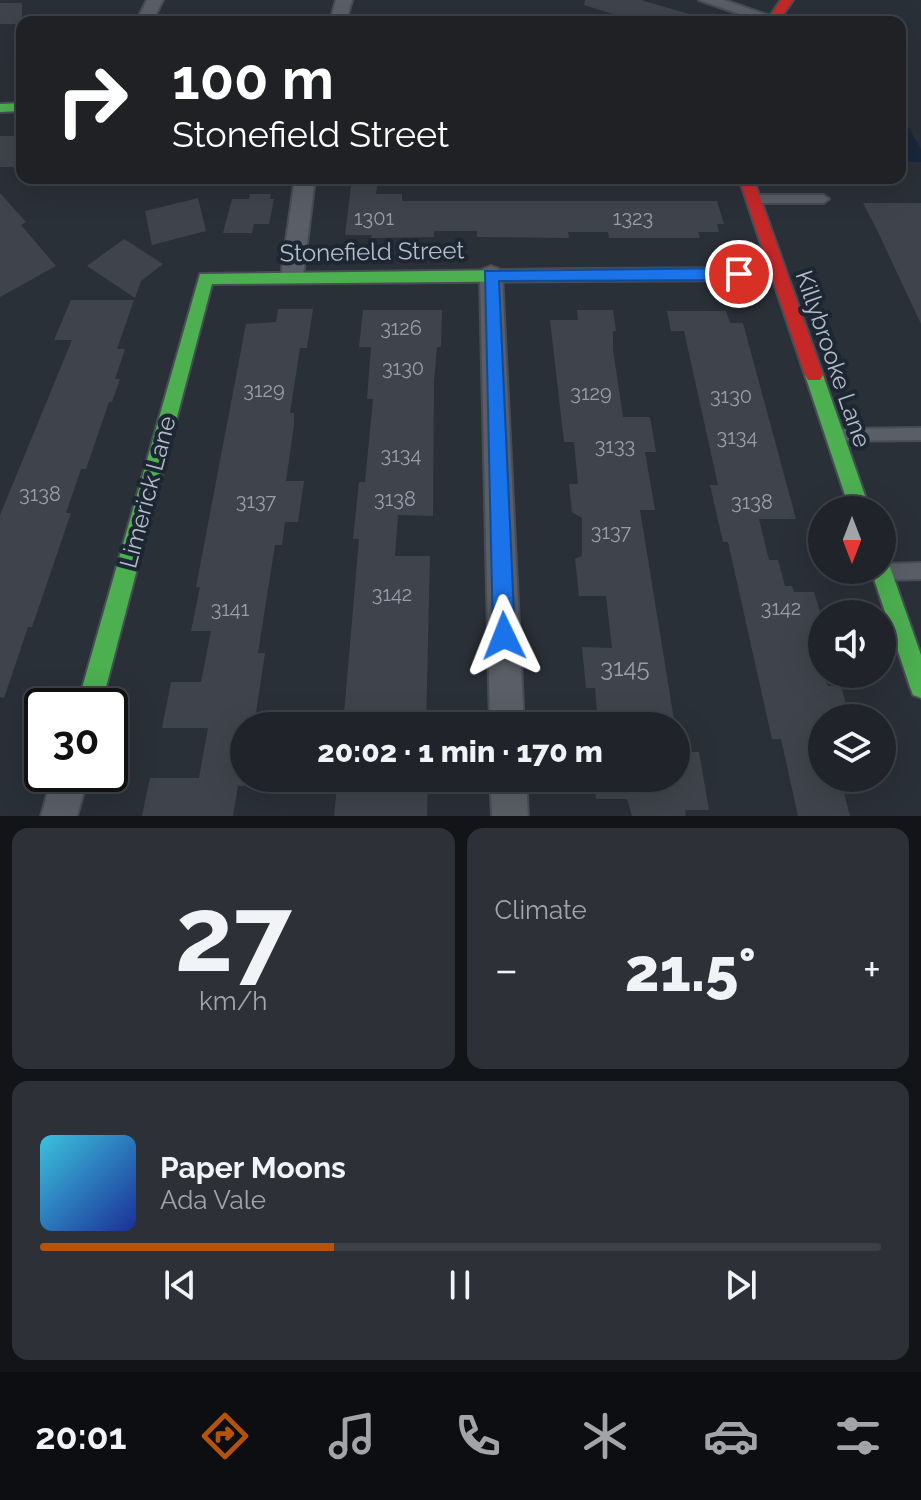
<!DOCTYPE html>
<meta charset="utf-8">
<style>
body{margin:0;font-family:Raleway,sans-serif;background:#2d3036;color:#f1f3f6;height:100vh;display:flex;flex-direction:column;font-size:30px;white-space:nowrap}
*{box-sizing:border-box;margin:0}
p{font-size:26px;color:#a2a4a8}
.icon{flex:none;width:44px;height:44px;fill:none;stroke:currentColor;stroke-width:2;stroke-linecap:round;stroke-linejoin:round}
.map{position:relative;height:816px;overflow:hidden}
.drawer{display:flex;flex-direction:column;gap:12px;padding:12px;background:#121417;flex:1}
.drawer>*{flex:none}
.hud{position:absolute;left:16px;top:16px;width:890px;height:168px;border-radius:16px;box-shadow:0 8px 32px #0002,0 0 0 2px #3d4147;background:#202124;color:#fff;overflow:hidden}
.needle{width:52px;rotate:180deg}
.tools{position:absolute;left:808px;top:496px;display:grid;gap:16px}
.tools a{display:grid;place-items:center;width:88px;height:88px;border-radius:50%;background:#20242a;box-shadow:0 8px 32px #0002,0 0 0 2px #3d4147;font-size:40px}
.speed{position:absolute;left:24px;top:688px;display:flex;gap:16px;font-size:40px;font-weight:700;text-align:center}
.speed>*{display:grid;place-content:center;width:104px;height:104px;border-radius:50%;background:#20242a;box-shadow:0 8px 32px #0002,0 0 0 2px #3d4147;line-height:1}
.speed .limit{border:4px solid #111;border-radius:12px;background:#fff;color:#111}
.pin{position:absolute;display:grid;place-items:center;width:68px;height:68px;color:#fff;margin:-34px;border:4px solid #fff;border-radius:50%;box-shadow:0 2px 8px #0007}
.me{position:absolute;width:88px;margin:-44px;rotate:358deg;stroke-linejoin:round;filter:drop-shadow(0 0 6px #0008)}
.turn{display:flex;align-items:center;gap:28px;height:168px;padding:0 24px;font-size:36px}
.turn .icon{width:104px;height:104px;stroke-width:2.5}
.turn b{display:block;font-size:56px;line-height:68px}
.big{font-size:60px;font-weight:800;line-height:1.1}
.drawer .widget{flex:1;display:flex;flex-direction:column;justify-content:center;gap:12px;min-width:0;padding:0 28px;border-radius:16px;background:#2d3036}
.drawer .dial{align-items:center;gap:0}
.dial b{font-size:104px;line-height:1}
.song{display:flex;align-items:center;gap:24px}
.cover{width:96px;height:96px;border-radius:12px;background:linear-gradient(135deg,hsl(190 70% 55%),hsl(230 70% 35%))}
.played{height:8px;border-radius:4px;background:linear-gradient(90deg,#b45309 35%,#3d4147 35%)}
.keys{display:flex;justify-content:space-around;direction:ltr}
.heat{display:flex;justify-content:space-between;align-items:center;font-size:44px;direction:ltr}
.drawer .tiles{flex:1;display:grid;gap:12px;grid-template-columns:1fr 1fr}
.widget:last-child{grid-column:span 2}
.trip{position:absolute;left:230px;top:712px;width:460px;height:80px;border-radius:40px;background:#20242a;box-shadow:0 8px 32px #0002,0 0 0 2px #3d4147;font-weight:800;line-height:80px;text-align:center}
.menu{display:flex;height:128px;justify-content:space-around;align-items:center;background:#0d0e11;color:#a2a4a8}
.menu .icon{width:56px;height:56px}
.menu .current{color:#b45309}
.menu b{font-size:36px;color:#f1f3f6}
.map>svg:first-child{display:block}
.water{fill:#19273c}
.building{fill:#3f444c}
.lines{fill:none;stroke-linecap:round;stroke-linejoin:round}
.lane-casing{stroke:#484c55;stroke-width:4}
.street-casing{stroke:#484c55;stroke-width:4}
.fast-casing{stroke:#484c55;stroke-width:4}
.jam-casing{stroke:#484c55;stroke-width:4}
.lane{fill:#5a5e66;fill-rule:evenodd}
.street{fill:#5a5e66;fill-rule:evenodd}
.fast{fill:#4caf50;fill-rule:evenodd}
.jam{fill:#c62828;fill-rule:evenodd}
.route{fill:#1a73e8;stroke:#114b97;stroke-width:2}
.labels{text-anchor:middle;stroke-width:8;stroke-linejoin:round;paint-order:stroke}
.number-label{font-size:20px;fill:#979eaa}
.street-label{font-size:24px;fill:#b4bcc9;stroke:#1d2633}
.near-number-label{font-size:24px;fill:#979eaa}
</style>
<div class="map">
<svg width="921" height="816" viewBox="0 0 921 816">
<rect width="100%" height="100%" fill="#2a3038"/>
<path class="water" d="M900,127H908L921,149V162H900Z"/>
<g class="building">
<path d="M585,0H641L696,16L695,22H639L584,5Z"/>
<rect x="0" y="3" width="22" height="21"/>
<rect x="0" y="136" width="22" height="31"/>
<path d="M352,178H378L376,194H402V201H717L724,224H717L719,232H698L700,238H609L608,232H568L569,238L477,237V231H434V237L371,238L372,235H345Z"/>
<path d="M0,193L26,222L21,225L56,266L0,297Z"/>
<path d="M250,194H271L270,199H274L269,224H254L252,233H223L232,199H249Z"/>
<path d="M198,198L206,231L152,245L145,211Z"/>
<path d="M863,203H921V324L878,232Z"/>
<path d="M124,239L163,264L141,281L135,298L87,266Z"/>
<path d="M71,300H134L117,349H125L115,379H120L112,402H109L86,469H81L66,513H71L32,627H28L4,698L0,697V515L72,340H54Z"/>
<path d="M278,309H313L307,348H300L290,413H294V425L286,481H304L298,522H285L282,545H275L258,653H265L254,726H244V786H238L233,816H142L150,778H199L208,728H162L171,682H201L211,631H191L200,587H196L246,324L276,322Z"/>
<path d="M363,310H442L441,347H437L434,381L433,516L398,515L395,556H430L426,726H343L359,539H353L359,482H365L373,399H367L371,347H359Z"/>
<path d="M577,310H613L616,331H613V350L623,417H650L656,452H645L655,510H640L675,726H598L595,688H586L582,647L612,648L606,596H579L575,559L582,556V518L572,512L569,484H578L574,442H564L550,320H578Z"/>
<path d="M667,311H726L730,323H743L796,519H759L769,560H778L785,586H792L794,592H814L822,618V674L828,686H841L850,718H822V778H840L850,816H798L781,739H772L728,542H723L710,485H718L684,331H671Z"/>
<path d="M676,752H699L709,810H685L686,816H632L627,799H596L594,778H676Z"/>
<path d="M338,778H428L427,816H334Z"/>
</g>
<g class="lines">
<g class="lane-casing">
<g id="lane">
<path d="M753,195H823L829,199L823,203H753L747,199Z"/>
<path d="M921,428V440L837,441L832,439L830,435L832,431L837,429Z"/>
<path d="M921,563V579L886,580L880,578L878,572L886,564Z"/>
</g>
</g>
<g class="street-casing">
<g id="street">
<path d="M147,0H163L152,22H136Z"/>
<path d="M336,0H352L346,22H330Z"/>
<path d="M699,0H724L782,20L763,22Z"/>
<path d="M295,178H315L303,276L300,282H284L281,276Z"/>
<path d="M491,266L499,269L502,275L524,726H490L480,275L483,269Z"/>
<path d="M53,774H89L77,816H41Z"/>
<path d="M490,778H526L528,816H492Z"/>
</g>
</g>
<g class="fast-casing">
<g id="fast">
<path d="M22,103V111L0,112V104Z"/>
<path d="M582,269L590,275L582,281L212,284L101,706H77L200,274Z"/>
<path d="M814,368L820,370L823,375L870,510H850L805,375L808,370Z"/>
<path d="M882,560L888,563L891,570L921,655V698L913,695L910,687L871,570H882Z"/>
</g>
</g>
<g class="jam-casing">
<g id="jam">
<path d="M781,0H793L778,22H766Z"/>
<path d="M739,178H753L823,375L820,380H808L805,375L773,280L582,281L574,275L582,269L769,268Z"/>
</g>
</g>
<use href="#lane" class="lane"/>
<use href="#street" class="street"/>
<use href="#fast" class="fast"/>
<use href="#jam" class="jam"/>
</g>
<path class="route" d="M739,268L747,274L739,280L499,281L515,636L511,644L504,647L496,644L493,636L485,271Z"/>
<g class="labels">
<g class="number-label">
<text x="374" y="225">1301</text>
<text x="633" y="225">1323</text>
<text x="401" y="335">3126</text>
<text x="403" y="375">3130</text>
<text x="264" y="397">3129</text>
<text x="591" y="400">3129</text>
<text x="731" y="403">3130</text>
<text x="737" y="444">3134</text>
<text x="615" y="453">3133</text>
<text x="401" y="462">3134</text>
<text x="40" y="501">3138</text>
<text x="395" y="506">3138</text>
<text x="256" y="508">3137</text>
<text x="752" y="509">3138</text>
<text x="611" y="539">3137</text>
<text x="392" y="601">3142</text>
<text x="781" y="615">3142</text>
<text x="230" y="616">3141</text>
</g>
<g class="street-label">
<text transform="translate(372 252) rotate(-1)" y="8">Stonefield Street</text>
<text transform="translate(833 359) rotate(71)" y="8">Killybrooke Lane</text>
<text transform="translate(148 492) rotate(-75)" y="8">Limerick Lane</text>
</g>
<g class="near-number-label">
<text x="625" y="676">3145</text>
</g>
</g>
</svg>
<div class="tools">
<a><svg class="needle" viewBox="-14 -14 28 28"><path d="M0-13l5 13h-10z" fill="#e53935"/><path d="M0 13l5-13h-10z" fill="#a2a4a8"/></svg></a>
<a><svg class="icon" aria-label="sound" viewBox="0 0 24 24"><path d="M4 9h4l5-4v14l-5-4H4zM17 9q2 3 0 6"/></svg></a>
<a><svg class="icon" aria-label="layers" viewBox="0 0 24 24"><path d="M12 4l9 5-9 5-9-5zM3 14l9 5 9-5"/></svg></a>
</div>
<div class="speed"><div class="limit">30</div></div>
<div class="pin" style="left:739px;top:274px;background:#d93025"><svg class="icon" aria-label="arrive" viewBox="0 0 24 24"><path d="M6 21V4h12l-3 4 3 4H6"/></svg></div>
<svg class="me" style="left:504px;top:636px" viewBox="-20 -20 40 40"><path d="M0-17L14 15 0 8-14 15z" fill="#1a73e8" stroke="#fff" stroke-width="4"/></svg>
<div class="trip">20:02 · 1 min · 170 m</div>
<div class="hud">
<div class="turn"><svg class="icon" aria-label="right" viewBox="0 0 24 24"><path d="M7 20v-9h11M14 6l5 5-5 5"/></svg><div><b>100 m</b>Stonefield Street</div></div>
</div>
</div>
<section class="drawer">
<div class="tiles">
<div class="widget dial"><b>27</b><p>km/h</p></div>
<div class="widget"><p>Climate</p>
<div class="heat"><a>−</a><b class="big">21.5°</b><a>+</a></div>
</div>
<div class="widget">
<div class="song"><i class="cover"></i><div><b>Paper Moons</b><p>Ada Vale</p></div></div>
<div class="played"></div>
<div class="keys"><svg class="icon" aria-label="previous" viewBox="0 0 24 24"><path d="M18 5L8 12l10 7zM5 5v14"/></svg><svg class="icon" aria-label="pause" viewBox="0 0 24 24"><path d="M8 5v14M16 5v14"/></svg><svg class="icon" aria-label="next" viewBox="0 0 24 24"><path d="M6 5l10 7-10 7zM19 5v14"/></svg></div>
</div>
</div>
</section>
<nav class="menu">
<b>20:01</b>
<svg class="icon current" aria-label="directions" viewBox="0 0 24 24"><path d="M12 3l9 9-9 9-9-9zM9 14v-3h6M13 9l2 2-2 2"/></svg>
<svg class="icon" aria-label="music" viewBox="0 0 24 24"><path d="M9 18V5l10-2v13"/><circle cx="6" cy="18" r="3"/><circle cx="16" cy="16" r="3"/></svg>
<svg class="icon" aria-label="phone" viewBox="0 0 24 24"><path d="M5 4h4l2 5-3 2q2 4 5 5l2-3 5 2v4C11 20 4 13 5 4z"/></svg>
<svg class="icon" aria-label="climate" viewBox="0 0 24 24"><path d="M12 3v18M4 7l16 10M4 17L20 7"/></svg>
<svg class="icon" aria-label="car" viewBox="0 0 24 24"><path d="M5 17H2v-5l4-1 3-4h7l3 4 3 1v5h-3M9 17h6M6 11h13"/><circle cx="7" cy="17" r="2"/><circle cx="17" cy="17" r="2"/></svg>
<svg class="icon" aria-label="filters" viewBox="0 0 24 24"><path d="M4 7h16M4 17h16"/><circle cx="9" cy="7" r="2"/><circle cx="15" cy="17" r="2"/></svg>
</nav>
